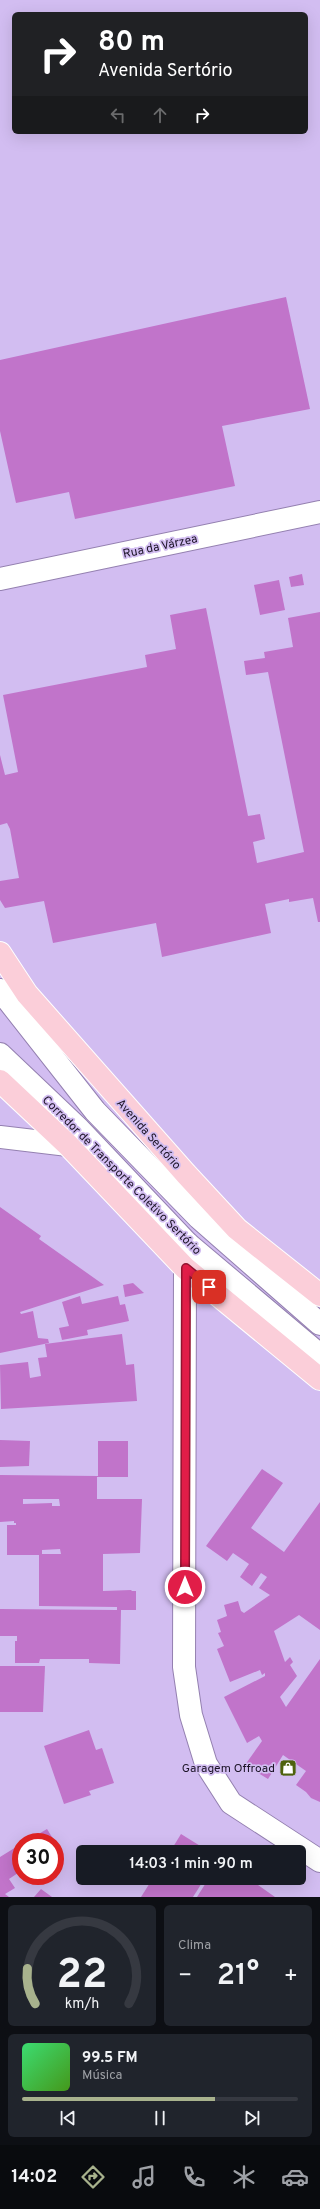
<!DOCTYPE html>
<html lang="pt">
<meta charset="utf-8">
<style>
body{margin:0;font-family:Overpass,sans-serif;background:#20242c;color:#f1f3f6;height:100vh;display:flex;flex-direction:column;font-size:15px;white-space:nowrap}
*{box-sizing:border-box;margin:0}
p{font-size:13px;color:#9ea1a6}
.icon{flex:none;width:22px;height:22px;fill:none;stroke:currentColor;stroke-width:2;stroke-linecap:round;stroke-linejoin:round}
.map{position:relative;height:1897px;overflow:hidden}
.side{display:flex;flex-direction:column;gap:8px;padding:8px;background:#0d0f14;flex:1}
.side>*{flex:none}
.guide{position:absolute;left:12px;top:12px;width:296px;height:122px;border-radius:6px;box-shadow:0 4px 16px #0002;background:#202124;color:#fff;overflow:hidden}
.speed{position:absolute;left:12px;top:1833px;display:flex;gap:8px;font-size:20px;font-weight:700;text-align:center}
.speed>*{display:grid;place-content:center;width:52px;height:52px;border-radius:50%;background:#171b24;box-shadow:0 4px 16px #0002;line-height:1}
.speed .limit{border:6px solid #d22;background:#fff;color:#111}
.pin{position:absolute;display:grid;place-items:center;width:34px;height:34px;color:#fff;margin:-17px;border-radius:8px;box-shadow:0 2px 6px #0006}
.me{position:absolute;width:44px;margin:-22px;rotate:0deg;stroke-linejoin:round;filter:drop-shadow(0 0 3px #0008)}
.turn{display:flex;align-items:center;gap:14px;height:84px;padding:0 20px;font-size:18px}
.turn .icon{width:52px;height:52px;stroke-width:2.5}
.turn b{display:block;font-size:28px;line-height:34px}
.lanes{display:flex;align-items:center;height:38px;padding:0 20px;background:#0003;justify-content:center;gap:20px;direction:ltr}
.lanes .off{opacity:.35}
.big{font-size:30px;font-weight:600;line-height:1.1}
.side .card{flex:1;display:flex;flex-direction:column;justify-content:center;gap:6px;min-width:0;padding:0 14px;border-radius:6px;background:#20242c}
.side .dial{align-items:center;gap:0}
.dial svg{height:104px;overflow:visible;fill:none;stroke:#363941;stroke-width:7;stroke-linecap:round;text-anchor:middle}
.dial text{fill:#f1f3f6;stroke:none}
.song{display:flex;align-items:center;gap:12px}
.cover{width:48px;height:48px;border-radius:6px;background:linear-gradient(135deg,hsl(140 70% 55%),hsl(100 70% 35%))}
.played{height:4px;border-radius:2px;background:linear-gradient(90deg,#a8b28d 70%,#363941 70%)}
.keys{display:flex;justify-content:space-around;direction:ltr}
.heat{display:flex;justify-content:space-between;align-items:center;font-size:22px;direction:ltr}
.side .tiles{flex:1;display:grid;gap:8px;grid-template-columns:1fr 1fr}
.card:last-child{grid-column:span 2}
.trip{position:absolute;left:76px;top:1845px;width:230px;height:40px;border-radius:6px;background:#171b24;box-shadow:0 4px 16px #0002;font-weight:600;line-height:40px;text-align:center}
.dock{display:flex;height:64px;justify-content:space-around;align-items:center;background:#090b0e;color:#9ea1a6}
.dock .icon{width:28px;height:28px}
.dock .selected{color:#a8b28d}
.dock b{font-size:18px;color:#f1f3f6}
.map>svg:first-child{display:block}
.building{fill:#c174ca;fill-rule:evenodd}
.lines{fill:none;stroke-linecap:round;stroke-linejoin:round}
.minor-casing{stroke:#9480b0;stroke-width:24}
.major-casing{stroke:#fff;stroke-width:24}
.minor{stroke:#fff;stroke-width:22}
.major{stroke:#fbced9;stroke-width:22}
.route-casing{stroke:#92132f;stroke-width:10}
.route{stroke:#e11d48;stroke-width:7}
.labels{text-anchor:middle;stroke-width:3.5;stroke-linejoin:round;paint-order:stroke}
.street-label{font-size:12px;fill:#1c1427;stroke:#d2bdf1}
.poi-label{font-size:12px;fill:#1c1427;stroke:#d2bdf1;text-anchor:end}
</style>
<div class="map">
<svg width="320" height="1897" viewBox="0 0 320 1897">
<rect width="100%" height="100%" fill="#d2bdf1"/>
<g class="building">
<path d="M286,297L310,409L222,426L235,486L75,519L69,492L16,503L0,431V360Z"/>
<path d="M302,574L304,585L291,587L289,577Z"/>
<path d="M279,580L285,610L260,615L254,585Z"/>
<path d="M206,608L248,816L260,814L265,839L253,842L257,863L304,852L268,672L246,675L244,661L265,658L264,652L293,647L288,618L320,612V922H318L313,898L289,902V899L265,904L271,933L162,957L156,923L53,943L44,901L5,908L0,900V881L19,878L10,829L7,823L0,825V755L5,775L18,772L3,695L147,667L145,655L176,649L170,615Z"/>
<path d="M0,1207L41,1236L39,1239L104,1285L20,1312L21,1314L33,1311L38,1338L48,1339L49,1343L0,1353Z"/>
<path d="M133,1283L144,1293L125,1297L123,1285Z"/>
<path d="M80,1296L82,1304L118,1296L120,1305L125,1304L129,1321L87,1330L88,1335L62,1340L59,1328L69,1326L62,1302Z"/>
<path d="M122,1334L126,1365L134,1364L137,1401L1,1409L0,1365L28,1362L30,1378L41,1376L38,1358L47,1357L45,1344Z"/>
<path d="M0,1440L30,1441L29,1466L0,1467Z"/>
<path d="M98,1441H128V1477H97V1499H142L140,1553L103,1554V1591L131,1590L132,1591H136V1610H121L120,1664L89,1663V1659H40L39,1663H15V1641H17V1636H0V1609L117,1610V1607L39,1606V1555H7V1525H16V1523H14V1521L0,1522V1475L98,1476ZM23,1499H59L60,1506H52V1503L23,1504ZM60,1549L61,1554H42V1550Z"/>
<path d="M262,1469L283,1483L251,1528L284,1552L320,1502V1630L299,1615L274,1631L285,1662L290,1657L293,1662L290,1665L297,1676L280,1697L286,1707L320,1659V1802L311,1798L306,1792L296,1785L306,1771L283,1755L268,1779L245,1765L262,1741L259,1736L247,1743L224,1697L265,1676V1673L262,1675L260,1670L230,1682L217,1649L224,1646L218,1633L221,1632L217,1620L227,1616L224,1605L238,1601L241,1611L244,1613L270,1595L259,1588L267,1577L261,1573L252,1586L240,1577L249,1564L233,1553L227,1561L206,1546Z"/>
<path d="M0,1666H45L43,1712H0Z"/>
<path d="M89,1730L96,1750L102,1748L114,1783L89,1791L91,1795L64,1804L44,1746Z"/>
<path d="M47,1829L55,1842H25Z"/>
<path d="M181,1834L210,1852H170Z"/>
<path d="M21,1844V1871L9,1879L15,1888L5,1894L9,1897H0V1857Z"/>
<path d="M153,1878H205L193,1897H141Z"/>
<path d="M209,1878H252L260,1882L258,1885L275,1897H197Z"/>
<path d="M41,1889L52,1897H34Z"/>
</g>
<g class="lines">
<g class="minor-casing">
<g id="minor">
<path d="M0,579L320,512"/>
<path d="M0,990L95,1111L199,1218L320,1324"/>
<path d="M0,1054L79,1129L188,1244L320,1355"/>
<path d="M0,1137L68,1145"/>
<path d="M188,1244L185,1268L184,1667L191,1715L206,1764L231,1803L320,1861"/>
</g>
</g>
<g class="major-casing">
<g id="major">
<path d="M0,953L27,994L186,1174L237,1229L320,1295"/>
<path d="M0,1081L68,1145L185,1268L320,1379"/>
</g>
</g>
<use href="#minor" class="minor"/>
<use href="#major" class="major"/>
</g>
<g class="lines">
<g class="route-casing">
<path id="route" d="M185,1587L186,1268L209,1287"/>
</g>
<use href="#route" class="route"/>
</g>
<defs>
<g id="shop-square" transform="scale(0.9)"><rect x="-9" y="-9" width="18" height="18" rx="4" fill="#4e620d" stroke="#d2bdf1"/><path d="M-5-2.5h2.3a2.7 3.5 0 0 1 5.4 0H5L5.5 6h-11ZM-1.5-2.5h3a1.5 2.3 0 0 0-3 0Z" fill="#fff"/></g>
</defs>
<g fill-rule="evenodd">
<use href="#shop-square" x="288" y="1768"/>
</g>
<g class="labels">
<g class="street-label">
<text transform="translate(160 546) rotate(-12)" y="4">Rua da Várzea</text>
<text transform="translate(149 1134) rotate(48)" y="4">Avenida Sertório</text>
<text transform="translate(122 1175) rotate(45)" y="4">Corredor de Transporte Coletivo Sertório</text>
</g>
<g class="poi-label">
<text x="275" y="1772">Garagem Offroad</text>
</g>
</g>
</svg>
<div class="speed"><div class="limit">30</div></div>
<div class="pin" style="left:209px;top:1287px;background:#d93025"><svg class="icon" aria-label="arrive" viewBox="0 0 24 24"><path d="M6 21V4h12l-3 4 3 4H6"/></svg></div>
<svg class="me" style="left:185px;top:1587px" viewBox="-20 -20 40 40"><circle r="17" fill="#e11d48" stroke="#fff" stroke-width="3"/><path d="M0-11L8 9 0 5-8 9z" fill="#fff"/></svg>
<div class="trip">14:03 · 1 min · 90 m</div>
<div class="guide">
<div class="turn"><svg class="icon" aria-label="right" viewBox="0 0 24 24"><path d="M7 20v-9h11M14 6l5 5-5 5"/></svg><div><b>80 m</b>Avenida Sertório</div></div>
<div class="lanes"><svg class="icon off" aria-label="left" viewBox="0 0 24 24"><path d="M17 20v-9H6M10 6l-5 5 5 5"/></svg><svg class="icon off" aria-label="ahead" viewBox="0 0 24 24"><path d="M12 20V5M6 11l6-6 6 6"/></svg><svg class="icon" aria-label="right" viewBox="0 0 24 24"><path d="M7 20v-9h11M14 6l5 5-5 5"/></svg></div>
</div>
</div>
<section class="side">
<div class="tiles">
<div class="card dial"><svg viewBox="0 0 100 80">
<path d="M14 69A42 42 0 1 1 86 69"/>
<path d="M14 69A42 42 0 0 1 8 42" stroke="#a8b28d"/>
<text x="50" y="56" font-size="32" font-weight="700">22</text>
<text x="50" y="72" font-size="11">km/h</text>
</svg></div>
<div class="card"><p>Clima</p>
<div class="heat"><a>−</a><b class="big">21°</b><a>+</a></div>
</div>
<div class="card">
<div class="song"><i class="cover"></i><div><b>99.5 FM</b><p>Música</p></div></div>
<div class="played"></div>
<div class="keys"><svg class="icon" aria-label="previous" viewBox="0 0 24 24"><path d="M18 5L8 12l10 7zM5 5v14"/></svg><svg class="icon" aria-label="pause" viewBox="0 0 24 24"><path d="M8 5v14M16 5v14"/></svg><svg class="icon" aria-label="next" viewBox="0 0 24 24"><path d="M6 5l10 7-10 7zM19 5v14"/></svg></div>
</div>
</div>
</section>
<nav class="dock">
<b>14:02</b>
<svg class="icon selected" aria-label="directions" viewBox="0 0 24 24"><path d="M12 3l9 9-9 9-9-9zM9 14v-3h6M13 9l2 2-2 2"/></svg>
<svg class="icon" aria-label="music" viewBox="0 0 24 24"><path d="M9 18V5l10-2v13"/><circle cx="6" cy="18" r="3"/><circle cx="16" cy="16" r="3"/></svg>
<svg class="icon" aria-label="phone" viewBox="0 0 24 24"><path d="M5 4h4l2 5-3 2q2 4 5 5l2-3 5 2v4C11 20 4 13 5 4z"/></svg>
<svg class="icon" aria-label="climate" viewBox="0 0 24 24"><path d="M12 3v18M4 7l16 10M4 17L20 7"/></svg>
<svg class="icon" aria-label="car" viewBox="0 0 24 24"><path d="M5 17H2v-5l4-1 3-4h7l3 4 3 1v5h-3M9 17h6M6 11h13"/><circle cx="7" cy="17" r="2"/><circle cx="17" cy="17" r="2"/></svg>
</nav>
